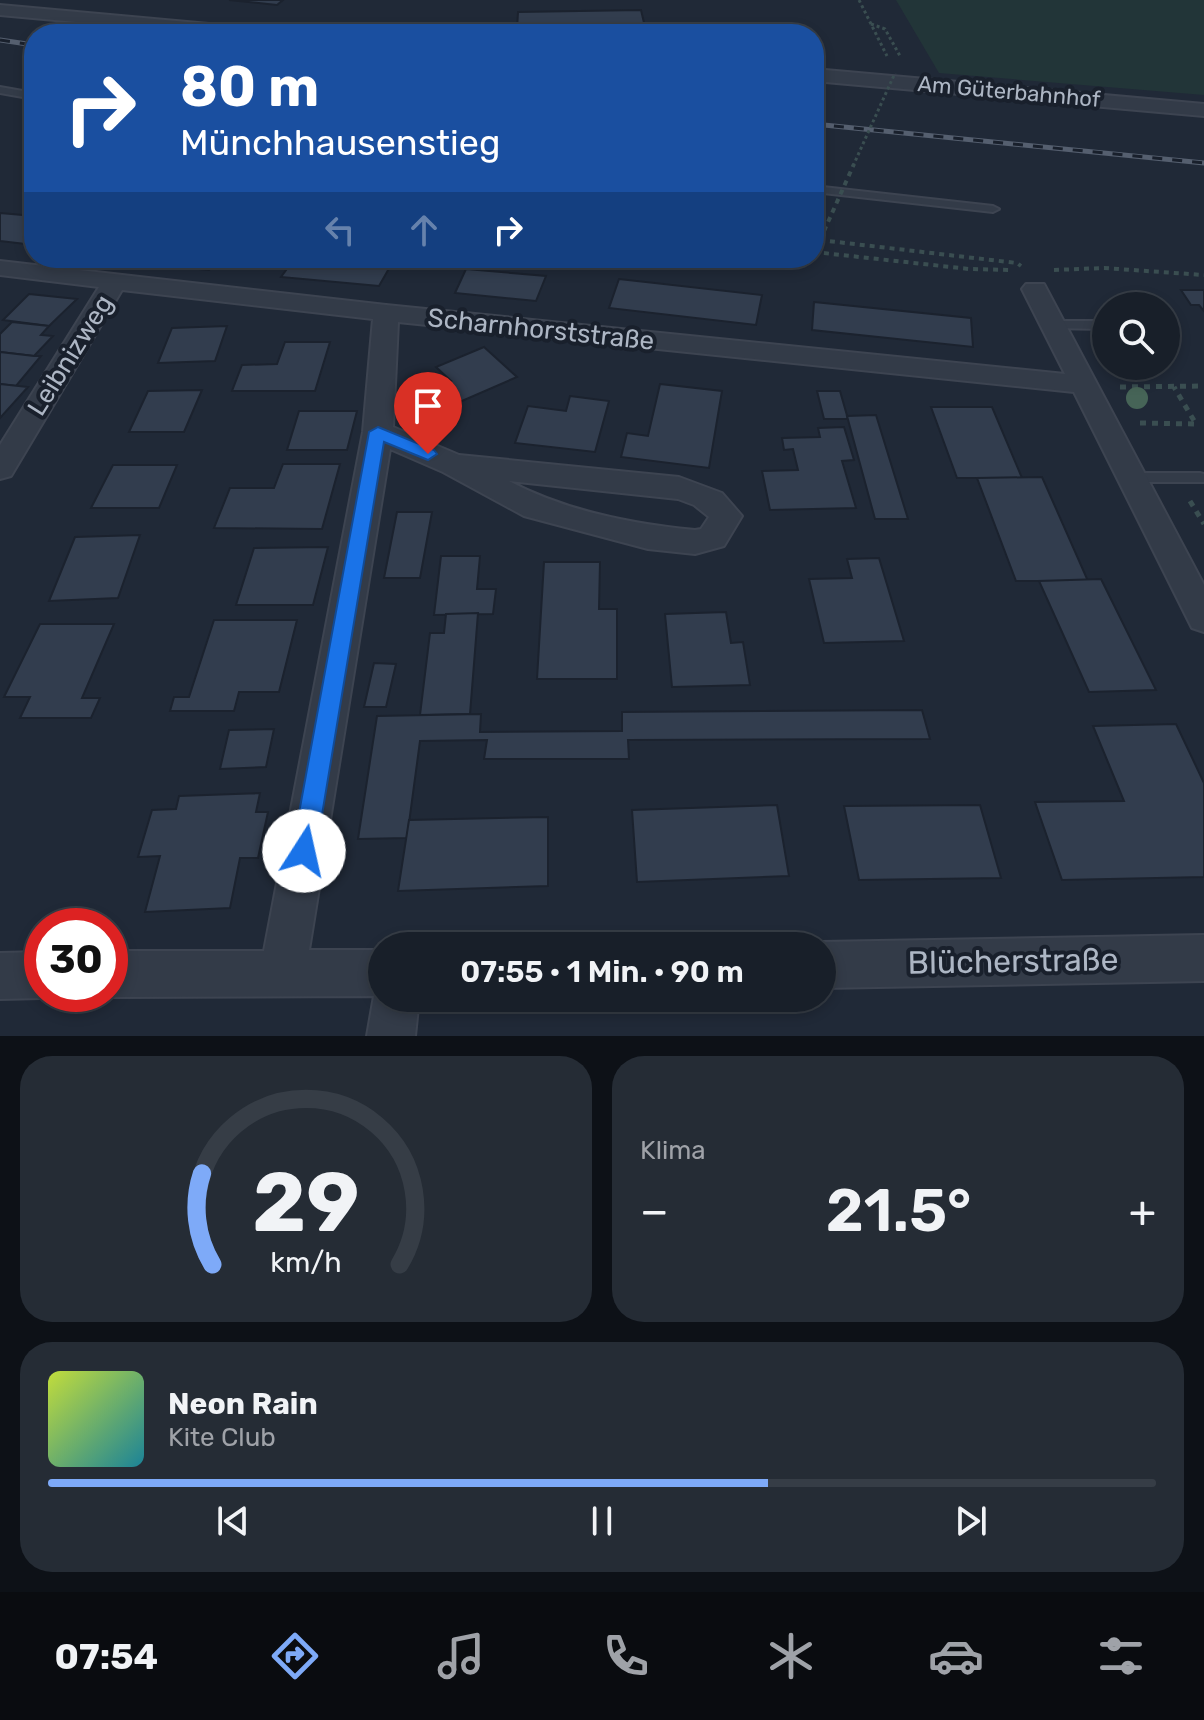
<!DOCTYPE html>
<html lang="de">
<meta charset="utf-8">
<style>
body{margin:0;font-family:Rubik,sans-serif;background:#252c35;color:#f1f3f6;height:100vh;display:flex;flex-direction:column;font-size:30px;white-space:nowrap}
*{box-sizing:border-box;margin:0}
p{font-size:26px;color:#9fa2a8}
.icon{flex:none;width:44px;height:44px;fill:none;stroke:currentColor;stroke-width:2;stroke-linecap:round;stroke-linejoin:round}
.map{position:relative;height:1036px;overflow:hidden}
.side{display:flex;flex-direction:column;gap:20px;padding:20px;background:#0d1117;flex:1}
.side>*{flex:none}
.banner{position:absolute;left:24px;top:24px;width:800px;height:244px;border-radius:32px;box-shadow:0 4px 12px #0003,0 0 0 2px #363d46;background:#1a4fa0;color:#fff;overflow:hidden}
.fabs{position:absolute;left:1092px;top:292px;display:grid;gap:16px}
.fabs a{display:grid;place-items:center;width:88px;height:88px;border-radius:50%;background:#181f29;box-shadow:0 4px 12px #0003,0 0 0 2px #363d46;font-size:40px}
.speed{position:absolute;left:24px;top:908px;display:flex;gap:16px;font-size:40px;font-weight:700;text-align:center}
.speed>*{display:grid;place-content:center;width:104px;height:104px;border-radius:50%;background:#181f29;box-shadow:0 4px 12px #0003,0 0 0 2px #363d46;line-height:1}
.speed .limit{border:12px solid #d22;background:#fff;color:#111}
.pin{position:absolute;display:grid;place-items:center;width:68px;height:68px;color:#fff;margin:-82px -34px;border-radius:50% 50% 50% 0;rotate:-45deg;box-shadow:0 0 8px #0007}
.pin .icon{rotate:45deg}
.me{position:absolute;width:88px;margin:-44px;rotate:10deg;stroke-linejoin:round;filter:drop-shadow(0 0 6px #0008)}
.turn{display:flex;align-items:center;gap:28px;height:168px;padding:0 24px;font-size:36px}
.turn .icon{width:104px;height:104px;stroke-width:2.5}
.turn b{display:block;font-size:56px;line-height:68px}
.lanes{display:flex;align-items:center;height:76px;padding:0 24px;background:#0003;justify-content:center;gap:40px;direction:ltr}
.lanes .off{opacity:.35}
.big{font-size:60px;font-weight:600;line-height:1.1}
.side .card{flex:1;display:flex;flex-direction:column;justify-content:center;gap:12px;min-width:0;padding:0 28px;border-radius:32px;background:#252c35}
.side .dial{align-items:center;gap:0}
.dial svg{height:208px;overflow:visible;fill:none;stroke:#363d46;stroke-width:7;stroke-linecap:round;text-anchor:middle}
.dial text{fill:#f1f3f6;stroke:none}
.song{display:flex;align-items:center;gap:24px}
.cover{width:96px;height:96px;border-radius:12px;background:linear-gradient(135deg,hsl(70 70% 55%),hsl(190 70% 35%))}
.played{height:8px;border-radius:4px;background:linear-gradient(90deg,#7eaaf8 65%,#363d46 65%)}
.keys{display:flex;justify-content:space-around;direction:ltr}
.heat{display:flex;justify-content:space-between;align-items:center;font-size:44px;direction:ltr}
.side .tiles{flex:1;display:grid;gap:20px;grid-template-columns:1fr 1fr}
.card:last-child{grid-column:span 2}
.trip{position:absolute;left:368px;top:932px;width:468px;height:80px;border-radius:40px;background:#181f29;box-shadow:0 4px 12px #0003,0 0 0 2px #363d46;font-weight:600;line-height:80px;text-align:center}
.menu{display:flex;height:128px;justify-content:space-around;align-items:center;background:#0a0c10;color:#9fa2a8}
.menu .icon{width:56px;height:56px}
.menu .on{color:#7eaaf8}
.menu b{font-size:36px;color:#f1f3f6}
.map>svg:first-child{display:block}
.green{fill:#223538}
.building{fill:#323d4e;stroke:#1b222e;stroke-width:2}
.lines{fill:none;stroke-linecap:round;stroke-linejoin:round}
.service-casing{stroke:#3d4451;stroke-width:4}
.minor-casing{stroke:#3d4451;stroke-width:4}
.path-far2{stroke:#3a4e51;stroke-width:3;stroke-dasharray:3 3;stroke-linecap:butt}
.path-far1{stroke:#3a4e51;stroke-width:4;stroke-dasharray:5 5;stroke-linecap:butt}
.path{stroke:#3a4e51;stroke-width:5;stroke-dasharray:6 6;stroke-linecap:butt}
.service{fill:#333b48;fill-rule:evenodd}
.minor{fill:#333b48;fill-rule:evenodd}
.rail-casing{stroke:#555f6f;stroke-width:5}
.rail{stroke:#19202c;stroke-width:3;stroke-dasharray:10;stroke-linecap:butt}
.path-bridge-far1{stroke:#3a4e51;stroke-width:3;stroke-dasharray:3 3;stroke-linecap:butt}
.path-bridge{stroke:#3a4e51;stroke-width:4;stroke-dasharray:5 5;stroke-linecap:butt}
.tree{fill:#466457}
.route{fill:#1a73e8;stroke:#114b97;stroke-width:2}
.labels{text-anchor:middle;stroke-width:8;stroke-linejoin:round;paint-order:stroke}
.far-street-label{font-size:22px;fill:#adb6c4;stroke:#19202c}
.street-label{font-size:26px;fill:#adb6c4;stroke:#19202c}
.near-street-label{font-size:32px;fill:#adb6c4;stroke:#19202c}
</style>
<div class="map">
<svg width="1204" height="1036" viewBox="0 0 1204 1036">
<rect width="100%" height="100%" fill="#202937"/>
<path class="green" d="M896,0H1204V95L939,73Z"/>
<g class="building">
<path d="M229,0H283L277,5Z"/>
<path d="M641,10L645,27L517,29L518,12Z"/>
<path d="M0,213L34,216V245L0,241Z"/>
<path d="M144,258H219L209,270L140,263Z"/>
<path d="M295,258H395L379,286L281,277Z"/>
<path d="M466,269L546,276L536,301L455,293Z"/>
<path d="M619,279L762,295L756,325L609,308Z"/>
<path d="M1181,290H1204V311L1199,305H1191Z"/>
<path d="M29,294L77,299L49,326L3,320Z"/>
<path d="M814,302L971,318L973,347L812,330Z"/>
<path d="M12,322L49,326L41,335L53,336L34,356L0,352V334Z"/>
<path d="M227,326L215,361L158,363L172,328Z"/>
<path d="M285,342H330L315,391H232L242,365L277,364Z"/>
<path d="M484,347L517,377L455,404L438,387L451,381L436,367Z"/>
<path d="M0,352L34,356H41L16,386L0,384Z"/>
<path d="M0,384L28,387L0,418Z"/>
<path d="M660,384L722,391L709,468L621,457L627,433L648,436Z"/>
<path d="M202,390L184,432H129L148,391Z"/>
<path d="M817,391H840L848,419H824Z"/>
<path d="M570,396L609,401L595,452L515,443L528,406L566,411Z"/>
<path d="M931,407H992L1022,478H957Z"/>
<path d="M299,411H357L347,450H287Z"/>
<path d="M876,415L908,519H875L847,416Z"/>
<path d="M844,427L854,460L842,461L856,508L770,510L762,471L798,470L793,449L784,450L782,438L820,437L818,428Z"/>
<path d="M283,464H340L322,529L214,528L230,488H274Z"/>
<path d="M113,465H177L159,508H91Z"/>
<path d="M1042,477L1088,581H1016L977,478Z"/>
<path d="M397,512H432L420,578H384Z"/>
<path d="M140,535L118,598L49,601L75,537Z"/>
<path d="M328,547L313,605H236L254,548Z"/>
<path d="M441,556H480L477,589H496L493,614L434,615Z"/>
<path d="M879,558L904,641L824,643L809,579L852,578L847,559Z"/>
<path d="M544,562H600L599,609H617V679H537Z"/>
<path d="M1101,579L1156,690L1089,692L1039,581Z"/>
<path d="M726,612L731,643L743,642L750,685L672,687L665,614Z"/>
<path d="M478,613L470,714L420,715L430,633H444L446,614Z"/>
<path d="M214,620H297L279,692H239L234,711H170L174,697H189Z"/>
<path d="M40,624H114L82,698H100L91,718H20L30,697H4Z"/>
<path d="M374,663L396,664L386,707H364Z"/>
<path d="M922,710L930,739L628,740L629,759H484L487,740L420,741L407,838L358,839L377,716L481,714L480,732L622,731V712Z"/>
<path d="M1176,724L1204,783V877L1062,880L1035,802L1124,801L1093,726Z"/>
<path d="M274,729L266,767L220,769L229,730Z"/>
<path d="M260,793L256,812H268L258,858H240L230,908L145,912L160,856L138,857L152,810L176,809L179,796Z"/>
<path d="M777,805L789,876L637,882L632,810Z"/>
<path d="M980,805L1001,878L859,880L844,806Z"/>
<path d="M548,817V886L398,891L409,820Z"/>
</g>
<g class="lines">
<g class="service-casing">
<g id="service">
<path d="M0,87L34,93V99L0,93Z"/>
<path d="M814,186L993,206L999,209L993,212L814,192Z"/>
<path d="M1054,321H1106V329L1049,328V322Z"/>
<path d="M1131,473H1200L1204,474V482H1126L1123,478L1126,474Z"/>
</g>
</g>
<g class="minor-casing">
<g id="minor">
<path d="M0,5L264,29L273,34H207L0,15Z"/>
<path d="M814,69L1204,104V116L814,81Z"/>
<path d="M0,261L386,305L1065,374L1022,289L1026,284H1044L1204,585V632L1192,628L1074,392L398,322L393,427L459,455L679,477L722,493L742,516L724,546L695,554L648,549L524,516L443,472L390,449L309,950H382V998H419L415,1036H367L374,996L110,997L103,994H110V951H264L363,432L373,319L122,290L11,476L0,479V445L99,287L0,275ZM509,481L678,499L694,505L709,517L701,529L695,530C631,524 566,511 509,481Z"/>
<path d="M1204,935V981L822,988V946H813L822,942Z"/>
<path d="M42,952V994H52L42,998L0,999V953Z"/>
</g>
</g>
<g class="path-far2">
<path d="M859,0L887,56"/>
<path d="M871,24L885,29L900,56"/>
</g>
<g class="path-far1">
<path d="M820,240L1017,263L1021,266"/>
<path d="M814,252L969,269L1012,270"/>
<path d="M1054,270L1104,268L1204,275"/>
</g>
<g class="path">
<path d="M1120,387L1204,386"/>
<path d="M1140,423L1196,424L1174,387"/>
<path d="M1190,501L1204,524"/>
</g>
<use href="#service" class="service"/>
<use href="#minor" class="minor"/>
<g class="rail-casing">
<g id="rail">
<path d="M0,40L34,45"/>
<path d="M814,124L1204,163"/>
</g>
</g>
<use href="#rail" class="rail"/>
<path class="path-bridge-far1" d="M853,166L895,73"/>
<path class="path-bridge" d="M820,240L854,164"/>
</g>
<circle class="tree" cx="1137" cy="398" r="11"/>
<path class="route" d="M378,427L434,450L437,454L428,460L384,442L316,851L312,859L304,862L295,859L292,851L369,432Z"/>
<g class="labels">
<g class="far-street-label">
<text transform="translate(1009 91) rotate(5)" y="8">Am Güterbahnhof</text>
</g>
<g class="street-label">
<text transform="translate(541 329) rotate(6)" y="9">Scharnhorststraße</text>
<text transform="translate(70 355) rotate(-58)" y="9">Leibnizweg</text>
</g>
<g class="near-street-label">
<text transform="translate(1013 961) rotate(-1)" y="11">Blücherstraße</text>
</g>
</g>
</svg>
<div class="fabs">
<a><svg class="icon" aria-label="search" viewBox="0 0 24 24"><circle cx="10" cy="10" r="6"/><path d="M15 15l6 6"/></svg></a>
</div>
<div class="speed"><div class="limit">30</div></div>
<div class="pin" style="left:428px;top:454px;background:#d93025"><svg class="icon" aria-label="arrive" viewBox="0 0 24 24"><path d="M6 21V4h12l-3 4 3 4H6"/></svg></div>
<svg class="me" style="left:304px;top:851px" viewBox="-20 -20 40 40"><circle r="19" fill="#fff"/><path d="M0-13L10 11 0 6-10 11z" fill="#1a73e8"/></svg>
<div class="trip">07:55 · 1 Min. · 90 m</div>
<div class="banner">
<div class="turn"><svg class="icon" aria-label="right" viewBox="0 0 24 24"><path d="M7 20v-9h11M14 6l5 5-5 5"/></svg><div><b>80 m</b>Münchhausenstieg</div></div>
<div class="lanes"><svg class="icon off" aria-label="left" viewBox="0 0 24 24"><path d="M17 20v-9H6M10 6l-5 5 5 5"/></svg><svg class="icon off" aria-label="ahead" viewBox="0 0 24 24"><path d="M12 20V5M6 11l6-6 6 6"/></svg><svg class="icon" aria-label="right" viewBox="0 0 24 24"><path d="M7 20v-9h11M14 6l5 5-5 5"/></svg></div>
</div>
</div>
<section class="side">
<div class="tiles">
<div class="card dial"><svg viewBox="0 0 100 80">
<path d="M14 69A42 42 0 1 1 86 69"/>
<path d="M14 69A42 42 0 0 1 10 34" stroke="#7eaaf8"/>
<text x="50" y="56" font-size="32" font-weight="700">29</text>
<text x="50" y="72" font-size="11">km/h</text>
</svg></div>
<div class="card"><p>Klima</p>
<div class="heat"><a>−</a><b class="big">21.5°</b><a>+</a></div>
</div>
<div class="card">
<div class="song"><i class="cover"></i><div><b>Neon Rain</b><p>Kite Club</p></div></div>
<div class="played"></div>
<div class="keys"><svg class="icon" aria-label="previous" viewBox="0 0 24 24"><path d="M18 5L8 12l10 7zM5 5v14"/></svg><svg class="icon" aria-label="pause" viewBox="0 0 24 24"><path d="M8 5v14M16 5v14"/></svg><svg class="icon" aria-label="next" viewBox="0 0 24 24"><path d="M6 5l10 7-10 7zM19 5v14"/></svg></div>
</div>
</div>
</section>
<nav class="menu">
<b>07:54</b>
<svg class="icon on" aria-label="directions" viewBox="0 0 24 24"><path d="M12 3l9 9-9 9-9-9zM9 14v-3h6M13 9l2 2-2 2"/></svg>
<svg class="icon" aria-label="music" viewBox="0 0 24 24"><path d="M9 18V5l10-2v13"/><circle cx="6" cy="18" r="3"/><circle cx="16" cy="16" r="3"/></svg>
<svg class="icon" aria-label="phone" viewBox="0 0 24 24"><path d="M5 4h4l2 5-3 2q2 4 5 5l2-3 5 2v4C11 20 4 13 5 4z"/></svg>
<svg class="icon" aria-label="climate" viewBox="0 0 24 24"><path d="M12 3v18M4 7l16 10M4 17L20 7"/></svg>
<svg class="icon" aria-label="car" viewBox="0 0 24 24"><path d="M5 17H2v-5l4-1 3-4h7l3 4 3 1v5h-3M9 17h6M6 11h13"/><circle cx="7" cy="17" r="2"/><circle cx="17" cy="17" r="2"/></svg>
<svg class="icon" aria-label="filters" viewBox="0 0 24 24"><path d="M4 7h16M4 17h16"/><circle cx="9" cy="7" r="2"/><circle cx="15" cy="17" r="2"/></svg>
</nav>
